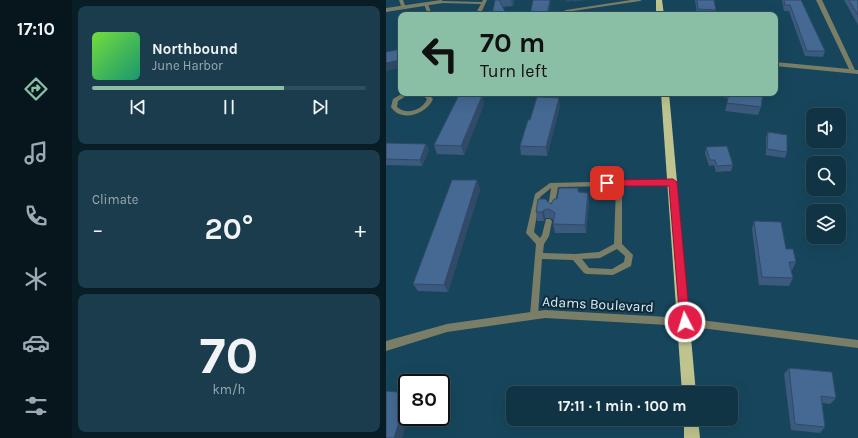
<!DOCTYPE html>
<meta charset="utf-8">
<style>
body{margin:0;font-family:Karla,sans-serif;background:#1a3c4c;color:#f1f3f6;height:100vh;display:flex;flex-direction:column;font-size:15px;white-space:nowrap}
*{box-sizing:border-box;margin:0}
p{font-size:13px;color:#9caab3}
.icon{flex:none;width:22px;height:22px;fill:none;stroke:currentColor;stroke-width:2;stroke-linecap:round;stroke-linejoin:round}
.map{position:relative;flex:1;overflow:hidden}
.drawer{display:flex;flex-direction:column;gap:6px;padding:6px;background:#091d26;width:314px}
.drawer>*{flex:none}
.hud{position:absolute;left:12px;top:12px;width:380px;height:84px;border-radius:8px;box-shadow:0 4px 16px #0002,0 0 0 1px #304f5e;background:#8abfa5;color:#111;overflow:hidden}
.buttons{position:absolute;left:420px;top:108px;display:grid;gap:8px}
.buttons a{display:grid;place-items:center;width:40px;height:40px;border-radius:8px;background:#113445;box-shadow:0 4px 16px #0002,0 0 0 1px #304f5e;font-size:20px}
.speed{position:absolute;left:12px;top:374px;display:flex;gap:8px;font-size:20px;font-weight:700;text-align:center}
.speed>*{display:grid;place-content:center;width:52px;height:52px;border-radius:50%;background:#113445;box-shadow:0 4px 16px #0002,0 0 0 1px #304f5e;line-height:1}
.speed .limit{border:2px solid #111;border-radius:6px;background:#fff;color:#111}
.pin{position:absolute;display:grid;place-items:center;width:34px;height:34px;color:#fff;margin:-17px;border-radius:8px;box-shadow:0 2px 6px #0006}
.me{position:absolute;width:44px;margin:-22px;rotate:355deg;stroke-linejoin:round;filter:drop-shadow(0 0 3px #0008)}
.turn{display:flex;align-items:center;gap:14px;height:84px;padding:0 16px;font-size:18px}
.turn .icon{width:52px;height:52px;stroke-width:2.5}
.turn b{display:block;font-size:28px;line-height:34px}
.big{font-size:30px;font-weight:700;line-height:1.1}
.drawer .card{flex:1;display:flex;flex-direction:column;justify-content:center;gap:6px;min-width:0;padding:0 14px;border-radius:8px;background:#1a3c4c}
.drawer .dial{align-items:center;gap:0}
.dial b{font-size:52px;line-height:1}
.song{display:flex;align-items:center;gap:12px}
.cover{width:48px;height:48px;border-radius:6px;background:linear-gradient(135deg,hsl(100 70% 55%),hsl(160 70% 35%))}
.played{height:4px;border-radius:2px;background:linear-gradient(90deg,#8abfa5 70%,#304f5e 70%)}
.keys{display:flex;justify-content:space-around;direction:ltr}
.heat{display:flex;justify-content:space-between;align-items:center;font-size:22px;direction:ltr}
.trip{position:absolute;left:120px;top:386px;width:232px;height:40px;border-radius:8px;background:#113445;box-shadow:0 4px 16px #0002,0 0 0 1px #304f5e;font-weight:700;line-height:40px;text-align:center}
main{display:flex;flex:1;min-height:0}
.tab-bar{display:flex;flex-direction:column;width:72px;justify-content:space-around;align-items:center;background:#07151c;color:#9caab3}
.tab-bar .icon{width:28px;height:28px}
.tab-bar .active{color:#8abfa5}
.tab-bar b{font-size:18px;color:#f1f3f6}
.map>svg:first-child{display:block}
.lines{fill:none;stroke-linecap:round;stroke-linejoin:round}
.service{fill:#7b7e66;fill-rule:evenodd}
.minor{fill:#7b7e66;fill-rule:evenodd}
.trunk{fill:#bfc48e;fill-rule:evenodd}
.wall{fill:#3b5a7e}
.shaded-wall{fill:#304a67}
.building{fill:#456993;stroke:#304a67}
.route{fill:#e11d48;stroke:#92132f}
.labels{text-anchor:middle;stroke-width:4;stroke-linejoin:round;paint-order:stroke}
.street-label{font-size:14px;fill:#d6eefc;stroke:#112a37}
</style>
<main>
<nav class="tab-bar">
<b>17:10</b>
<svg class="icon active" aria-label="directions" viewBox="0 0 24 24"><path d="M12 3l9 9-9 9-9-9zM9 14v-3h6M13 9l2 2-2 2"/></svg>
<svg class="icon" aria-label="music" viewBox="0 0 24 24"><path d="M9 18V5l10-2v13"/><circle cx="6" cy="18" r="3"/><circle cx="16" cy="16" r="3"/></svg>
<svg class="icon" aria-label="phone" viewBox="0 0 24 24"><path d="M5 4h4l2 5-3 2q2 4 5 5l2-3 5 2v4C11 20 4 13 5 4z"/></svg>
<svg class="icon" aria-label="climate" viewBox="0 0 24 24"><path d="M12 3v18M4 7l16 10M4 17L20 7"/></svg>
<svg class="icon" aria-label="car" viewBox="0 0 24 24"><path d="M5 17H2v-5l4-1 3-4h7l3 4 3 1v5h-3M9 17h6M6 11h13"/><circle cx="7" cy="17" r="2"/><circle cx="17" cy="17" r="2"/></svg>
<svg class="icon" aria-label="filters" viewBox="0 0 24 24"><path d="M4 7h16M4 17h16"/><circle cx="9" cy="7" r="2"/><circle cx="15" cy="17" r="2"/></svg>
</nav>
<section class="drawer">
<div class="card">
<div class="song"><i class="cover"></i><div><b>Northbound</b><p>June Harbor</p></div></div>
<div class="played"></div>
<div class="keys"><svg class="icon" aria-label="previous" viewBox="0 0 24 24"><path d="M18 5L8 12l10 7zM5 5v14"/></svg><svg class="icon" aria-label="pause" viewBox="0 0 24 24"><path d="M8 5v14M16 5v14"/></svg><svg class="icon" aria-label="next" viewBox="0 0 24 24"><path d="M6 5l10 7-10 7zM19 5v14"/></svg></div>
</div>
<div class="card"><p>Climate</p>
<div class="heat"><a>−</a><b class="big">20°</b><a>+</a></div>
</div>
<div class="card dial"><b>70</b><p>km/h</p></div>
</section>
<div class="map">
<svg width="472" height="438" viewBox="0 0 472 438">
<rect width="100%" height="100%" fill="#17465c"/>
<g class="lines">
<g class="service">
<path d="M13,0H17L20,8V9H16Z"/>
<path d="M97,0H101L95,13L85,15H77L91,11L95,4L55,3L53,2L55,1L96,2Z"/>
<path d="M245,0H256L254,1L180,12L178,11L180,10Z"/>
<path d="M38,3L42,4L46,15H42L38,4Z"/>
<path d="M287,180L290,182L287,184L236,186V244L247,255L245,266L227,275L201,274L198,273L187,260L156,259L152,315L151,318L148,319L145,318L144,315L150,244L140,233L149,194L164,183ZM230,186L228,244L213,252L189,254L157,253L158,244L163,236L166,221L164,219H160L156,235L154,238L148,232L154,197L165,188L162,208L165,211L168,208L172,187ZM231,249L239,256L238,262L226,269L203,268L196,259L214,258Z"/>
</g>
<g class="minor">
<path d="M55,0L57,1V3L0,12V8Z"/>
<path d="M430,0H436L469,70H472V74L389,66V62L463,69Z"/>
<path d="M17,93H25L12,101L11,107C20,115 36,111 41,99L34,93H41L47,99C41,114 15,123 5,107L7,99Z"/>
<path d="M159,310L299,318L472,340V348L299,326L159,318L61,332L0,351V341L61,324Z"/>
</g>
<g class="trunk">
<path d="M270,0H276L278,15H270Z"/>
<path d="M275,93H283L310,393H296Z"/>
<path d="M298,419H312L314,438H298Z"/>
</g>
</g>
<g class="wall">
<path d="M109,0H128L127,6L117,7Z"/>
<path d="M309,0H328L330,10V15H311Z"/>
<path d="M396,0H415L439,51L437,57L419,56L403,11H398Z"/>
<path d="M458,0H472V25Z"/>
<path d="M337,93H377L375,107L372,115L339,111L342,98L337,97Z"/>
<path d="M96,96L98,104L78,155L51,154L48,145Z"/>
<path d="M174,106L161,156L135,155L134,146L144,120Z"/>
<path d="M382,132L401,152L399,158L380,155V138Z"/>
<path d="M0,143L43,150L36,166L0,165Z"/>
<path d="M320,147L347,165L345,171L330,172L328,165L323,166L319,153Z"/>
<path d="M192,188L193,192L202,193L203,201L200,233H169L167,224L168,220L164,218H159L158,221H151L150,212L171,199Z"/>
<path d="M94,189L62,292L32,291L27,284Z"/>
<path d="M368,221L400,249L410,262L406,270H405L407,278L403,286L373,285L366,229Z"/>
<path d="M403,368L450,398L444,404L436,403L439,427L434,433L405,430L398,374Z"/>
</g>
<g class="shaded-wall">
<path d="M125,0H128L127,6Z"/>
<path d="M164,0L165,3L163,15H161Z"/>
<path d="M180,0H186V1L180,2Z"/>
<path d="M187,0H200L187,2Z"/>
<path d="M15,60V68L0,71V63Z"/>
<path d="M96,96L98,104L78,155L75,146Z"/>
<path d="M173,98L174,106L161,156L160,147Z"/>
<path d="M40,144L43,150L36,166L34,160Z"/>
<path d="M91,180L94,189L62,292L58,285Z"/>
<path d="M202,193L203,201L200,233L199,225Z"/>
<path d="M158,210L159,218L158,221L156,212Z"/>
<path d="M21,398V417H22L16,438H8Z"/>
</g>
<g class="building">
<path d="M109,0H113L121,15H106Z"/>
<path d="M147,0H164L161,15H144Z"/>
<path d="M311,0H328L330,10L312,9Z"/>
<path d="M398,0H415L439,51H421L404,5H399Z"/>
<path d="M463,0H472V15Z"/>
<path d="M103,12L105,15H86Z"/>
<path d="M15,49V60L0,63V52Z"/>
<path d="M343,93H377L375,107L341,103Z"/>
<path d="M73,95L96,96L75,146L48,145Z"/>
<path d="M151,97L173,98L160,147L134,146L142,120H144Z"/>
<path d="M382,132L401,135V152L381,149Z"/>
<path d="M0,143L40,144L34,160L0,159Z"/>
<path d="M341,146L347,165L331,166L329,160H324L320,147Z"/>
<path d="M66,180H91L58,285L27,284Z"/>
<path d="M173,188H192V192L202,193L199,225L167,224L169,213L163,209L158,210L156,212H150L152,199H159L165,204L168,199H171Z"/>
<path d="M368,221L395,222L400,249H407L410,262H403L407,278L376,277Z"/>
<path d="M403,368L446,372L450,398L435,396L439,427L409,424Z"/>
<path d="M0,391L21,393V398L8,438H0Z"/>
</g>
<path class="route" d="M287,179L291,182L304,322L303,326L299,327L295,326L294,322L283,186H221L216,183L221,180Z"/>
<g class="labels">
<g class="street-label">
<text transform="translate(212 304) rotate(3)" y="5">Adams Boulevard</text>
</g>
</g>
</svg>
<div class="buttons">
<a><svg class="icon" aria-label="sound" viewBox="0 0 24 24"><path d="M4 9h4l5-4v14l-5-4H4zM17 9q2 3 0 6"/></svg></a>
<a><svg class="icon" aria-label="search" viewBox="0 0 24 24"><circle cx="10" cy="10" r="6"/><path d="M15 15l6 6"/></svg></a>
<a><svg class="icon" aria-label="layers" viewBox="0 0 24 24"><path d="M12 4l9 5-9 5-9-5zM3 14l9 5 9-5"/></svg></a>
</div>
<div class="speed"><div class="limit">80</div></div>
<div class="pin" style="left:221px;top:183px;background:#d93025"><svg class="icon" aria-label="arrive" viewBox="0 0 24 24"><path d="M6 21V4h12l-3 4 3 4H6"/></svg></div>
<svg class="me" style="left:299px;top:322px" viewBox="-20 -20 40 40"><circle r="17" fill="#e11d48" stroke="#fff" stroke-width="3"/><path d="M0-11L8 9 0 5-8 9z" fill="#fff"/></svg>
<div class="trip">17:11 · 1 min · 100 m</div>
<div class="hud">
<div class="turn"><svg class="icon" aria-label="left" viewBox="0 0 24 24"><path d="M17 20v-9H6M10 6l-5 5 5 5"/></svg><div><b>70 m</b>Turn left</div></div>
</div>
</div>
</main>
